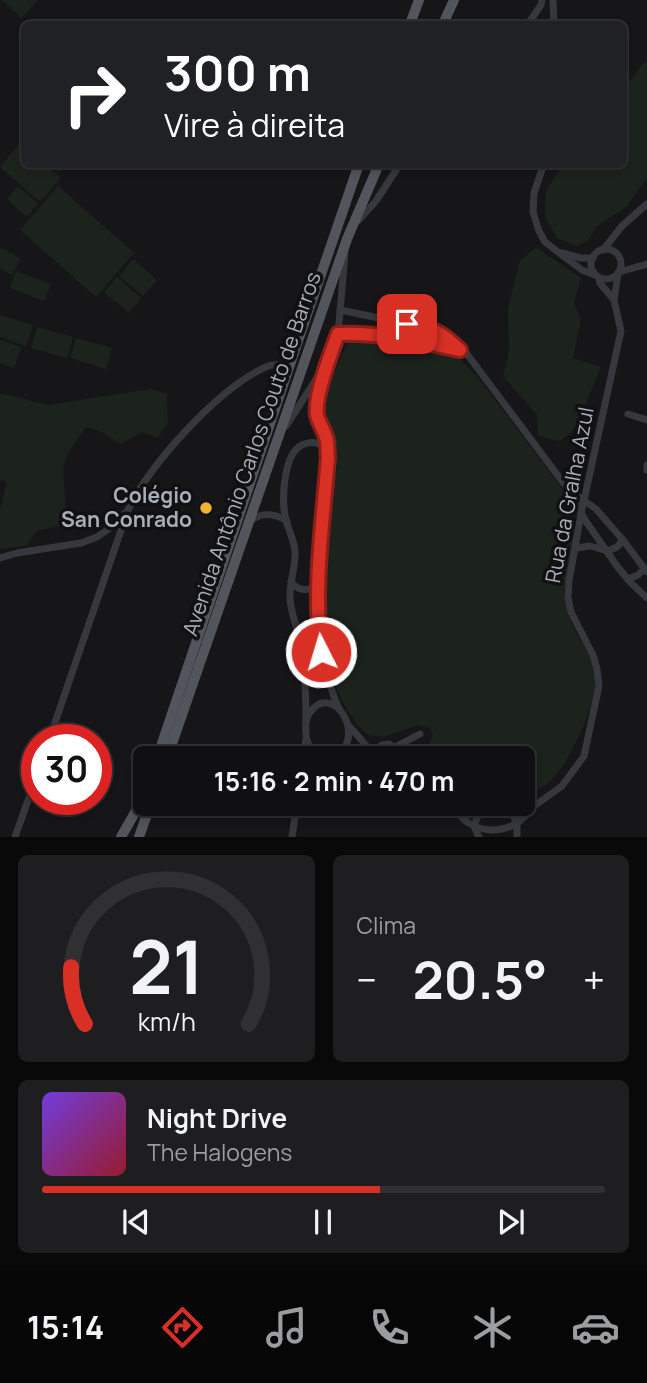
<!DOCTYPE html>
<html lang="pt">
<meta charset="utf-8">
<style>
body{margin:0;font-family:Manrope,sans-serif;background:#1e1e20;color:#f1f3f6;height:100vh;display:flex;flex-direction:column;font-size:26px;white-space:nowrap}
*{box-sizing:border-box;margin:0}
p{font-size:23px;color:#9c9d9f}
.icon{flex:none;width:38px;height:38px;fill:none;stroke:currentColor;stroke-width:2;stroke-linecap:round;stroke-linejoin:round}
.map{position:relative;height:837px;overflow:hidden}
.drawer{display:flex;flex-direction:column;gap:18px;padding:18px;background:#09090a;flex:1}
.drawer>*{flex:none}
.guide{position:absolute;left:21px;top:21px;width:606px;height:147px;border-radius:10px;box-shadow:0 4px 10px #0003,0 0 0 2px #303032;background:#202124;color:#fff;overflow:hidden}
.speed{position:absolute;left:21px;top:724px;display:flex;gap:14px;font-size:35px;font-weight:700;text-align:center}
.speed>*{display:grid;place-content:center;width:91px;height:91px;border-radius:50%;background:#101012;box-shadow:0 4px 10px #0003,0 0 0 2px #303032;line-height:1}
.speed .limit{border:10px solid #d22;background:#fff;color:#111}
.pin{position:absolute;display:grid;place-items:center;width:60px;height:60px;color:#fff;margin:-30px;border-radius:14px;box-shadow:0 4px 10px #0006}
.me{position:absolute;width:77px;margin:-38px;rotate:355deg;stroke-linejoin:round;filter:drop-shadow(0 0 5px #0008)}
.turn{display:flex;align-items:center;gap:24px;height:147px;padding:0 28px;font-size:32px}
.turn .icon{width:91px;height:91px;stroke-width:2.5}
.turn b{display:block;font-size:49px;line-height:60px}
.big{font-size:52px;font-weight:700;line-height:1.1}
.drawer .widget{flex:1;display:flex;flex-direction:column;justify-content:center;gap:10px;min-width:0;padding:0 24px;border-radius:10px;background:#1e1e20}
.drawer .dial{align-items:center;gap:0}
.dial svg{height:182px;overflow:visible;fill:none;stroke:#303032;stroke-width:7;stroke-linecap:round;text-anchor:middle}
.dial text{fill:#f1f3f6;stroke:none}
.song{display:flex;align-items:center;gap:21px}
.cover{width:84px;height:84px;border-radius:10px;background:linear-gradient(135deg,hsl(260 70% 55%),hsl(350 70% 35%))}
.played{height:7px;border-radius:4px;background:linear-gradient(90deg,#d93025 60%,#303032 60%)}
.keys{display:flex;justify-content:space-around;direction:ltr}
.heat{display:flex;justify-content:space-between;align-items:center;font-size:38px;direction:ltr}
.drawer .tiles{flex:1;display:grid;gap:18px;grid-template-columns:1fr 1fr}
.widget:last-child{grid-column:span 2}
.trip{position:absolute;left:133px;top:746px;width:402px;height:70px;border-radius:10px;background:#101012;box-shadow:0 4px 10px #0003,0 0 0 2px #303032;font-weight:700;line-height:70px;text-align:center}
.tab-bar{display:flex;height:112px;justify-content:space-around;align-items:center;background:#060607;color:#9c9d9f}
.tab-bar .icon{width:49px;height:49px}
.tab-bar .on{color:#d93025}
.tab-bar b{font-size:32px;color:#f1f3f6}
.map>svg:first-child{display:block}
.green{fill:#1c231d}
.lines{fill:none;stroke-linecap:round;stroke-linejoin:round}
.street{stroke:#37383d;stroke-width:7}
.primary{stroke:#53555c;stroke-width:10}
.route-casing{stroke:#8d1f18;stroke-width:18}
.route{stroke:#d93025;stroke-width:12}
.poi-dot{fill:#f2b134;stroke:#111113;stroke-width:2.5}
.labels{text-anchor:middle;stroke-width:7;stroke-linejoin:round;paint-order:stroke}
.street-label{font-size:21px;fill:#a8adb8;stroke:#111113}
.poi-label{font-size:21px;font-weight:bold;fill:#a8adb8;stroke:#111113;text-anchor:end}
</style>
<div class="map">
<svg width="647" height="837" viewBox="0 0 647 837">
<rect width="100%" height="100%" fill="#161618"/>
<g class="green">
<path d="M2,0H38L21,18Z"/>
<path d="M647,62V178L627,206L597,226L588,241L577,246L557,238L545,217L546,190L563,165L623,164V91L642,64Z"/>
<path d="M20,143L24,147V164L45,165L61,178L40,202L0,167Z"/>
<path d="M18,186L38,204L27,217L7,199Z"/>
<path d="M58,186L134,253L96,297L20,230Z"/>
<path d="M0,247L21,259L12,275L0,268Z"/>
<path d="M536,247L581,278L574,303L581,320L573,358L601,367L576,427L561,441L549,439L538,435L537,415L518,393L503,377L509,351L508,308L520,261Z"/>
<path d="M133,259L157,280L143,296L119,276Z"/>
<path d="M16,271L51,284L44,301L10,288Z"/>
<path d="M117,277L141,298L129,313L104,292Z"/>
<path d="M0,315L33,325L26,346L0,337Z"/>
<path d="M37,327L73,337L67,358L31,348Z"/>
<path d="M76,338L112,348L106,369L70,358Z"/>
<path d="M0,340L21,347L14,368L0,363Z"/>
<path d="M348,341L433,350L459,359L477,376L564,491C580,521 574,542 568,574C567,580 564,588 564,595C565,606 570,621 575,631C582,645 594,657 596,674C598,701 572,758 554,777C546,786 534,793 523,798V758H427L429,743L433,735L430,728L418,725L383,737L369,735L359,727L344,705L332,679L327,660L326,597L329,505L337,468L335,455L324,418L323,405L329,384Z"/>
<path d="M151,389L167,394L168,423L157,438L143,432L120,444L104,433L86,427L68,453L63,469L67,524L37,531L26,546L0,549V509L7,482L0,480V393L48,405Z"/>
</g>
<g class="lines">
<g class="street">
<path d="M553,0L554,24"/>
<path d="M528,24L541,5L542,0"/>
<path d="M544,164L534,193L533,212L539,231L545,242L558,252L582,270L595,275"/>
<path d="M358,221L376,201L400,164"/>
<circle cx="606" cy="264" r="15"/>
<path d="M603,250L622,226L647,204"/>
<path d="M562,253L581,258H593"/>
<path d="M619,272L647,264"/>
<path d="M599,278L600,283L614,300"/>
<path d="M340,310L433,329L450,340L467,354L568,489L585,520L617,566L630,582L647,598"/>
<path d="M338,335C376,332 422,342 460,350"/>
<path d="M328,361L318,398L317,410L319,423L327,441L328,457C326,486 324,515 322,544C317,603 315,654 339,709"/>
<path d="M628,414L647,420"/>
<path d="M286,426L328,361L338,335L345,253"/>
<path d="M647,465V470"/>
<path d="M572,492L596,509L623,540L647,572"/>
<path d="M250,521C263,512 274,513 287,521"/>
<path d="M576,548L590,546L608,551L617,547L623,540"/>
<path d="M0,558L17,553L81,543L97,537L114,525L125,513"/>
<path d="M628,579L638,575L644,569"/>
<path d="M291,582C299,592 310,592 319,583"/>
<path d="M306,721C306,694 305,667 300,641C297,627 291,613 290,599C289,583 296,567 295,551C294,540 289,531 286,520C281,502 283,454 302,445C312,440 320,443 327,449"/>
<path d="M350,727L370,750V754L376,758"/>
<path d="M49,740L128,510C151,463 219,387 268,366C275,364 283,364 290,364"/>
<path d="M395,747L420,734"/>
<path d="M340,754L353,753L367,755L382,745L389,744L397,750L398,758"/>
<path d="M303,758L306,739"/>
<path d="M324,758C313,753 306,744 306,732C305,725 306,717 311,711C333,682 369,737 334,758"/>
<path d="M447,803C448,804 456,809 456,809C460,814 461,818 467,822C487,836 518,831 530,809L562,786L584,756L599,686L597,669L593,655L571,612L568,598L569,581L581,514L621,331L614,300L618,274"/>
<path d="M456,809C470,809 482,815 496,814C507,813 519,806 530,809"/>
<path d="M511,812L517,823V837"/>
<path d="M479,813L474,826L479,837"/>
<path d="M15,837L37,775"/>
<path d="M292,837L297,803"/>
</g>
<g class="primary">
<path d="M410,24L419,0"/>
<path d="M443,24L454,0"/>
<path d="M157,758L296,347L359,164"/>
<path d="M167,758L347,239L379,164"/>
<path d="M121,837L137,809L145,790"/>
<path d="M139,837L151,803"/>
</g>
</g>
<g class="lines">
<g class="route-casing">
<path id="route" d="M321,652C313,587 323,521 328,457C327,452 328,446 327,441C325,431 319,424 317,415C314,396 331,353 338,334C377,332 422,342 460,350C440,331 434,329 407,324"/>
</g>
<use href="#route" class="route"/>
</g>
<circle class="poi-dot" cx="206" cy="508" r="7"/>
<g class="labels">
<g class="street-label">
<text transform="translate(252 454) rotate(-71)" y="7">Avenida Antônio Carlos Couto de Barros</text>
<text transform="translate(570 495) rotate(-79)" y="7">Rua da Gralha Azul</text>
</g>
<g class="poi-label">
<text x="192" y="503">Colégio<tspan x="192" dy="24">San Conrado</tspan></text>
</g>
</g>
</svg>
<div class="speed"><div class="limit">30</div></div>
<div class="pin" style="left:407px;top:324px;background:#d93025"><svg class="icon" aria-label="arrive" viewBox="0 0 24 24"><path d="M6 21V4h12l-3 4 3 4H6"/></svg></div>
<svg class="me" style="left:321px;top:652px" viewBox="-20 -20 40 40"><circle r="17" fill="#d93025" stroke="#fff" stroke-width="3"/><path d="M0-11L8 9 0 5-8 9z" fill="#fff"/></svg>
<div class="trip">15:16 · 2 min · 470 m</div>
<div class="guide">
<div class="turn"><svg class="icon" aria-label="right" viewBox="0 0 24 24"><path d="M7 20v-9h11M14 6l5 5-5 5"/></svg><div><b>300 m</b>Vire à direita</div></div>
</div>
</div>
<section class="drawer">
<div class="tiles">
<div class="widget dial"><svg viewBox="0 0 100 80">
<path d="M14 69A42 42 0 1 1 86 69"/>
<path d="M14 69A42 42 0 0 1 8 44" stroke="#d93025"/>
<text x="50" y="56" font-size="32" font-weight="700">21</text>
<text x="50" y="72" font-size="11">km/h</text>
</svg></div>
<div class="widget"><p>Clima</p>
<div class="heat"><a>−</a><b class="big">20.5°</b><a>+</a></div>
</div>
<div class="widget">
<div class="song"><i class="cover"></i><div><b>Night Drive</b><p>The Halogens</p></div></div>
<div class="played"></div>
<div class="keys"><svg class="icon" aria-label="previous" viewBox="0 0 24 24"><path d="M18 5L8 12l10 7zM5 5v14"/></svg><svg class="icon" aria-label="pause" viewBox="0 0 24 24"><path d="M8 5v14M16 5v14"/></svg><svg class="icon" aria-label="next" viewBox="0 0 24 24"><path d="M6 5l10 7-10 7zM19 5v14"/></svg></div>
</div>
</div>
</section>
<nav class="tab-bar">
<b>15:14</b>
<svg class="icon on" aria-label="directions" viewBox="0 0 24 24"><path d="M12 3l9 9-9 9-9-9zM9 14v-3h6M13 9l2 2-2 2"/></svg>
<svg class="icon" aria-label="music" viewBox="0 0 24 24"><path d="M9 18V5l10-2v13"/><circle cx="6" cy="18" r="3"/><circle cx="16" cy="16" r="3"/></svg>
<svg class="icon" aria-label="phone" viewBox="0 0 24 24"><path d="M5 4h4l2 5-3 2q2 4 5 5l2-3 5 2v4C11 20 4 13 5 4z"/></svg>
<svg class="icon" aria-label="climate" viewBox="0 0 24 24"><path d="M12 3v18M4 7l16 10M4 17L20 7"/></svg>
<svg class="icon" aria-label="car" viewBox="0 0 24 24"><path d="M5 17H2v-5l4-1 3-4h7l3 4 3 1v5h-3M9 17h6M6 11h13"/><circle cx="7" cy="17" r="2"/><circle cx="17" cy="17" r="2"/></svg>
</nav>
